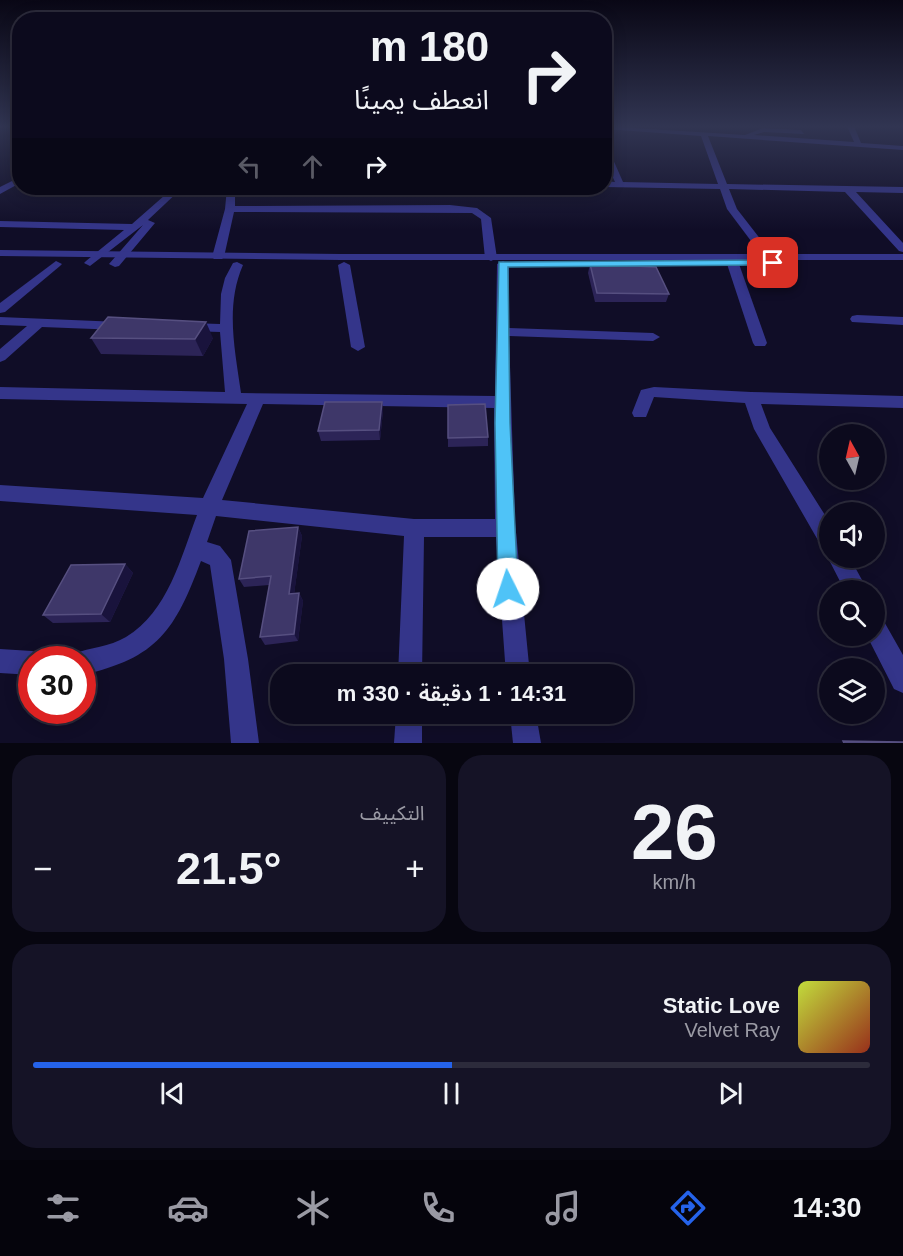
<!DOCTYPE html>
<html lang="ar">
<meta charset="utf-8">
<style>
body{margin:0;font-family:Arial,"Noto Sans Arabic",sans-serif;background:#151326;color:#f1f3f6;direction:rtl;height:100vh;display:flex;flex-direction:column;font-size:22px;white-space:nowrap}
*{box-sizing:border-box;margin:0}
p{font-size:20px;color:#9a9aa4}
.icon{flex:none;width:33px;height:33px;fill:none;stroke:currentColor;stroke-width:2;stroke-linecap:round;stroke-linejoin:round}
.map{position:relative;height:743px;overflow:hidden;direction:ltr}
.sheet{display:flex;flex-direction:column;gap:12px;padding:12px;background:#070610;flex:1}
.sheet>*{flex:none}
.top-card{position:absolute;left:12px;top:12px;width:600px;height:183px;border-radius:24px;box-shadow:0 3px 15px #0003,0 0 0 2px #2c2b3b;direction:rtl;background:#0c0a1d;color:#f1f3f6;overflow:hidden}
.needle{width:39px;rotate:352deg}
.tools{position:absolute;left:819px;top:424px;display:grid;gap:12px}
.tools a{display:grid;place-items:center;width:66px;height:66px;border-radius:50%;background:#0c0a1d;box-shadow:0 3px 15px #0003,0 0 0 2px #2c2b3b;font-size:30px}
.speed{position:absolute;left:18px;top:646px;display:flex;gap:12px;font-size:30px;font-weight:700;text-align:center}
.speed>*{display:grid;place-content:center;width:78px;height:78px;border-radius:50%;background:#0c0a1d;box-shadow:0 3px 15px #0003,0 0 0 2px #2c2b3b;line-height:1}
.speed .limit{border:9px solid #d22;background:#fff;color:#111}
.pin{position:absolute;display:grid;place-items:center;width:51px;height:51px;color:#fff;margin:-26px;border-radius:12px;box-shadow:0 3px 9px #0006}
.me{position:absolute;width:66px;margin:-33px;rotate:356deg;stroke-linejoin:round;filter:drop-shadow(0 0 4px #0008)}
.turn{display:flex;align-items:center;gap:21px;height:126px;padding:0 24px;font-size:27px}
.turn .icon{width:78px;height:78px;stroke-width:2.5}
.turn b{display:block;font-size:42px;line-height:51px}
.lanes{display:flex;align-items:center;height:57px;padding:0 24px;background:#0003;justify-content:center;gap:30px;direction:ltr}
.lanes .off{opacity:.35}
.big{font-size:45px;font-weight:600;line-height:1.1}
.sheet .card{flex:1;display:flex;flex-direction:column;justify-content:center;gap:9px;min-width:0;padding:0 21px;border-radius:24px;background:#151326}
.sheet .dial{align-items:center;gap:0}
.dial b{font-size:78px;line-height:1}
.song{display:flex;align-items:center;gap:18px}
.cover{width:72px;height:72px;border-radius:9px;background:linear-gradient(135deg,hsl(70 70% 55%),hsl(10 70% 35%))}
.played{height:6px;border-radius:3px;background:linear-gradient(90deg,#2563eb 50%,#2c2b3b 50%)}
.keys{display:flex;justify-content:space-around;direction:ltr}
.heat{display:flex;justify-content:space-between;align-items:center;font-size:33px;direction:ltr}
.sheet .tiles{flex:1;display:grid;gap:12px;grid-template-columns:1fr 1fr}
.card:last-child{grid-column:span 2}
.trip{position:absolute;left:270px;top:664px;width:363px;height:60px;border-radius:24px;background:#0c0a1d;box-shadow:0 3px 15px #0003,0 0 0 2px #2c2b3b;font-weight:600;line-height:60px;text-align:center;direction:rtl}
.tab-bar{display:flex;height:96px;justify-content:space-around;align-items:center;background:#05040c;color:#9a9aa4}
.tab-bar .icon{width:42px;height:42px}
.tab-bar .active{color:#2563eb}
.tab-bar b{font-size:27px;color:#f1f3f6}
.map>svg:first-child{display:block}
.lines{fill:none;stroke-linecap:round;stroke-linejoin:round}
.minor{fill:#34358a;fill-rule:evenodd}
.tertiary{fill:#34358a;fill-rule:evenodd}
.wall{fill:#2c2457}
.shaded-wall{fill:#19133c}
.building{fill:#3e3769;stroke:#564f80;stroke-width:1.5}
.route{fill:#4fc3f7;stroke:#337fa1;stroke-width:1.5}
</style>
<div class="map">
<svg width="903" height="743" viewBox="0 0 903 743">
<rect width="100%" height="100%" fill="#100d27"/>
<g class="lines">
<g class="minor">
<path d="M604,126L745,135L763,128L801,130L804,134L764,132L754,135L854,142L847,126H854L861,143L903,146V150L708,136L727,184L903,187V193L856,192L903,243V252L899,251L845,192L729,189L737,209L779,263L773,266L769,265L727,209L720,189L604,187V181L615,182L604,158ZM605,129L701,136L718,184L623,182L612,157Z"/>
<path d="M20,177V183L0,194V187Z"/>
<path d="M173,188H182L148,220L155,223L119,266L115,267L109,264L143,225L90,266L84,263L86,261L124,230L0,227V221L132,224Z"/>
<path d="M227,188H235V206L450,205L477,208L491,218L497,258L491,261L485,258L481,219L472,213L234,212L224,257L222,259H214L212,257L225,209Z"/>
<path d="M56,261L62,264L60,266L5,312L0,313V303Z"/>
<path d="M503,261L509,264V328L653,333L660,337L653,341L509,336L515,522L530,675H506L496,537H424L422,675H398L404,536L216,516L207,542L220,546L231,560L248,659L259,743H231L224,659L210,565L201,561C175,630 158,658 82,675V660H71L73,654C91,647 109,647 126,637C168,612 181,557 197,515L0,501V485L203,498L247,404L0,399V387L225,392L220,332L189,331L182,327L189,323L220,324L221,294L225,278L233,263L237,262L243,265C225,306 235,350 241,393L495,396L497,264ZM263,404L494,408L495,519H414L222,500Z"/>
<path d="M733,261L739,264L767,343L765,346H755L753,343L727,264Z"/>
<path d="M344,262L350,265L365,347L358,351L351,347L338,265Z"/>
<path d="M857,315L903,317V325L852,322L850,319L852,316Z"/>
<path d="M0,317L120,322L127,326L120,330L42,327L5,360L0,362V349L27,326L0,325Z"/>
<path d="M654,387L751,392L903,396V408L761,404L770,428L830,523V551L823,549L754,429L745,403L654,397L646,417H634L632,413L641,390Z"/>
<path d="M830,556V558H850L868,591H845L828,558Z"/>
<path d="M874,615L882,618L903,655V693L894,689L867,636H874Z"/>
<path d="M0,649L32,651L41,654L43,660H32V675L0,673Z"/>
<path d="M396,714H422V743H394Z"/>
<path d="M510,714H536L541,743H513Z"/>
</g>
<path class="tertiary" d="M0,250L341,254H903V260H341L0,256Z"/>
</g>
<g class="wall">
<path d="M590,264L669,294L666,302H595L588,273Z"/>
<path d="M91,338H213L203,356L101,354Z"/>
<path d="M382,402L383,411L380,440L321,441L318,431Z"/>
<path d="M448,405L488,437V446L448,447Z"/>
<path d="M298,527L302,536L294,594L299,593L303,601L298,641L265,645L260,637L269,585L244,587L239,579Z"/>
<path d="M125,564L133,573L110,622L53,623L43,615Z"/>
</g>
<g class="shaded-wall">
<path d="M206,322L213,338L203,356L195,339Z"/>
<path d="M382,402L383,411L380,440L379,430Z"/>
<path d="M298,527L302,536L293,602L289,594Z"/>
<path d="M125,564L133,573L110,622L101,614Z"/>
<path d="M299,593L303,601L298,641L294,634Z"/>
</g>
<g class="building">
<path d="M590,264L656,267L669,294L597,293Z"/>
<path d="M108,317L206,322L195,339L91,338Z"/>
<path d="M325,402H382L379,430L318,431Z"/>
<path d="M485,404L488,437L448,438V405Z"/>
<path d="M298,527L289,594L299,593L294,634L260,637L271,576L239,579L249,531Z"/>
<path d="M125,564L101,614L43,615L71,565Z"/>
<path d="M843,741L903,742V743H844Z"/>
</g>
<linearGradient id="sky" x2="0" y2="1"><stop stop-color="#090715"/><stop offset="0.55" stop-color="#313552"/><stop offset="1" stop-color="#313552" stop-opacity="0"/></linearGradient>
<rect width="903" height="230" fill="url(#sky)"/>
<path class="route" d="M773,260L776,261V265L508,267L510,423L518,589L515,596L508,599L501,596L498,589L495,423L499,262Z"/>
</svg>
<div class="tools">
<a><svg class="needle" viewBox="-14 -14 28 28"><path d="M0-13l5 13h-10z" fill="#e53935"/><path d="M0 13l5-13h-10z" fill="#9a9aa4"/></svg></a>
<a><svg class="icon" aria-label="sound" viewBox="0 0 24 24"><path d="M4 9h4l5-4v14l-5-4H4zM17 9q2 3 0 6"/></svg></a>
<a><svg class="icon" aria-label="search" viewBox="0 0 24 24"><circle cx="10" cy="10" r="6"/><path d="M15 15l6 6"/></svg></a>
<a><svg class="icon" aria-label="layers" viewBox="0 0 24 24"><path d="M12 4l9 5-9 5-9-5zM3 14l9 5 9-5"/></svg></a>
</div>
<div class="speed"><div class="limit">30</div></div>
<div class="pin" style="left:773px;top:263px;background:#d93025"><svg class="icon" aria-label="arrive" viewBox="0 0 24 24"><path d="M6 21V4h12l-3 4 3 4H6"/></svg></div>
<svg class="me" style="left:508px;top:589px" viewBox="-20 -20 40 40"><circle r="19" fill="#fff"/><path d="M0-13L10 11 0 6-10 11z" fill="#4fc3f7"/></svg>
<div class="trip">14:31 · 1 دقيقة · 330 m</div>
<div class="top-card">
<div class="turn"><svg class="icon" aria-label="right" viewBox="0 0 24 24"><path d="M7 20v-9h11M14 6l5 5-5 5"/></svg><div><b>180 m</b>انعطف يمينًا</div></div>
<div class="lanes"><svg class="icon off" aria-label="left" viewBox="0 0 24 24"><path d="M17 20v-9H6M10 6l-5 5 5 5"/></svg><svg class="icon off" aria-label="ahead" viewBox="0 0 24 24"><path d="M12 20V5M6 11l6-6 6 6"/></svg><svg class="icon" aria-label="right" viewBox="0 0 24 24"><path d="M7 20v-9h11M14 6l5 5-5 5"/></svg></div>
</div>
</div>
<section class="sheet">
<div class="tiles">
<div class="card dial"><b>26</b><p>km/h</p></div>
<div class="card"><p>التكييف</p>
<div class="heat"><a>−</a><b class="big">21.5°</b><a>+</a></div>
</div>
<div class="card">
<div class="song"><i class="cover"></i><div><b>Static Love</b><p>Velvet Ray</p></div></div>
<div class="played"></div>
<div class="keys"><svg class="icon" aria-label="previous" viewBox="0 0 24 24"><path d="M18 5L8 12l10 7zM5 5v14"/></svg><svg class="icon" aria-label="pause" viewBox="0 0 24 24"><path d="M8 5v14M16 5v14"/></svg><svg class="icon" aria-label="next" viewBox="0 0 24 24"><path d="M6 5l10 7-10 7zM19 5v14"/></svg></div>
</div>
</div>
</section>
<nav class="tab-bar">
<b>14:30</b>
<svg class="icon active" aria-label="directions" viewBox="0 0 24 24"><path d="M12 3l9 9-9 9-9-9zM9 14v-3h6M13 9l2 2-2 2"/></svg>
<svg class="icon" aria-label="music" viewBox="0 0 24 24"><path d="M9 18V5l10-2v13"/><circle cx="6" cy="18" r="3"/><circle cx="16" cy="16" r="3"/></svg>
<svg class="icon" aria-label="phone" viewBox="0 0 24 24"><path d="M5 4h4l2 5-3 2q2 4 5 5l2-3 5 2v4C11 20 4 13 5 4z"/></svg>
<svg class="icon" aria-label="climate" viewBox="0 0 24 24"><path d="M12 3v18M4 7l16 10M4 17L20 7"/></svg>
<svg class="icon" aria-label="car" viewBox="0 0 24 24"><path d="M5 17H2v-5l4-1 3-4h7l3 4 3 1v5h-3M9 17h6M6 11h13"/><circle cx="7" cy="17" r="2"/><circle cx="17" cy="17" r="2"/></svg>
<svg class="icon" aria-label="filters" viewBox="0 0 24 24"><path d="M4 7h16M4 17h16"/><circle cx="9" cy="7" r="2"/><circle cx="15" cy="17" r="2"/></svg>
</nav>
